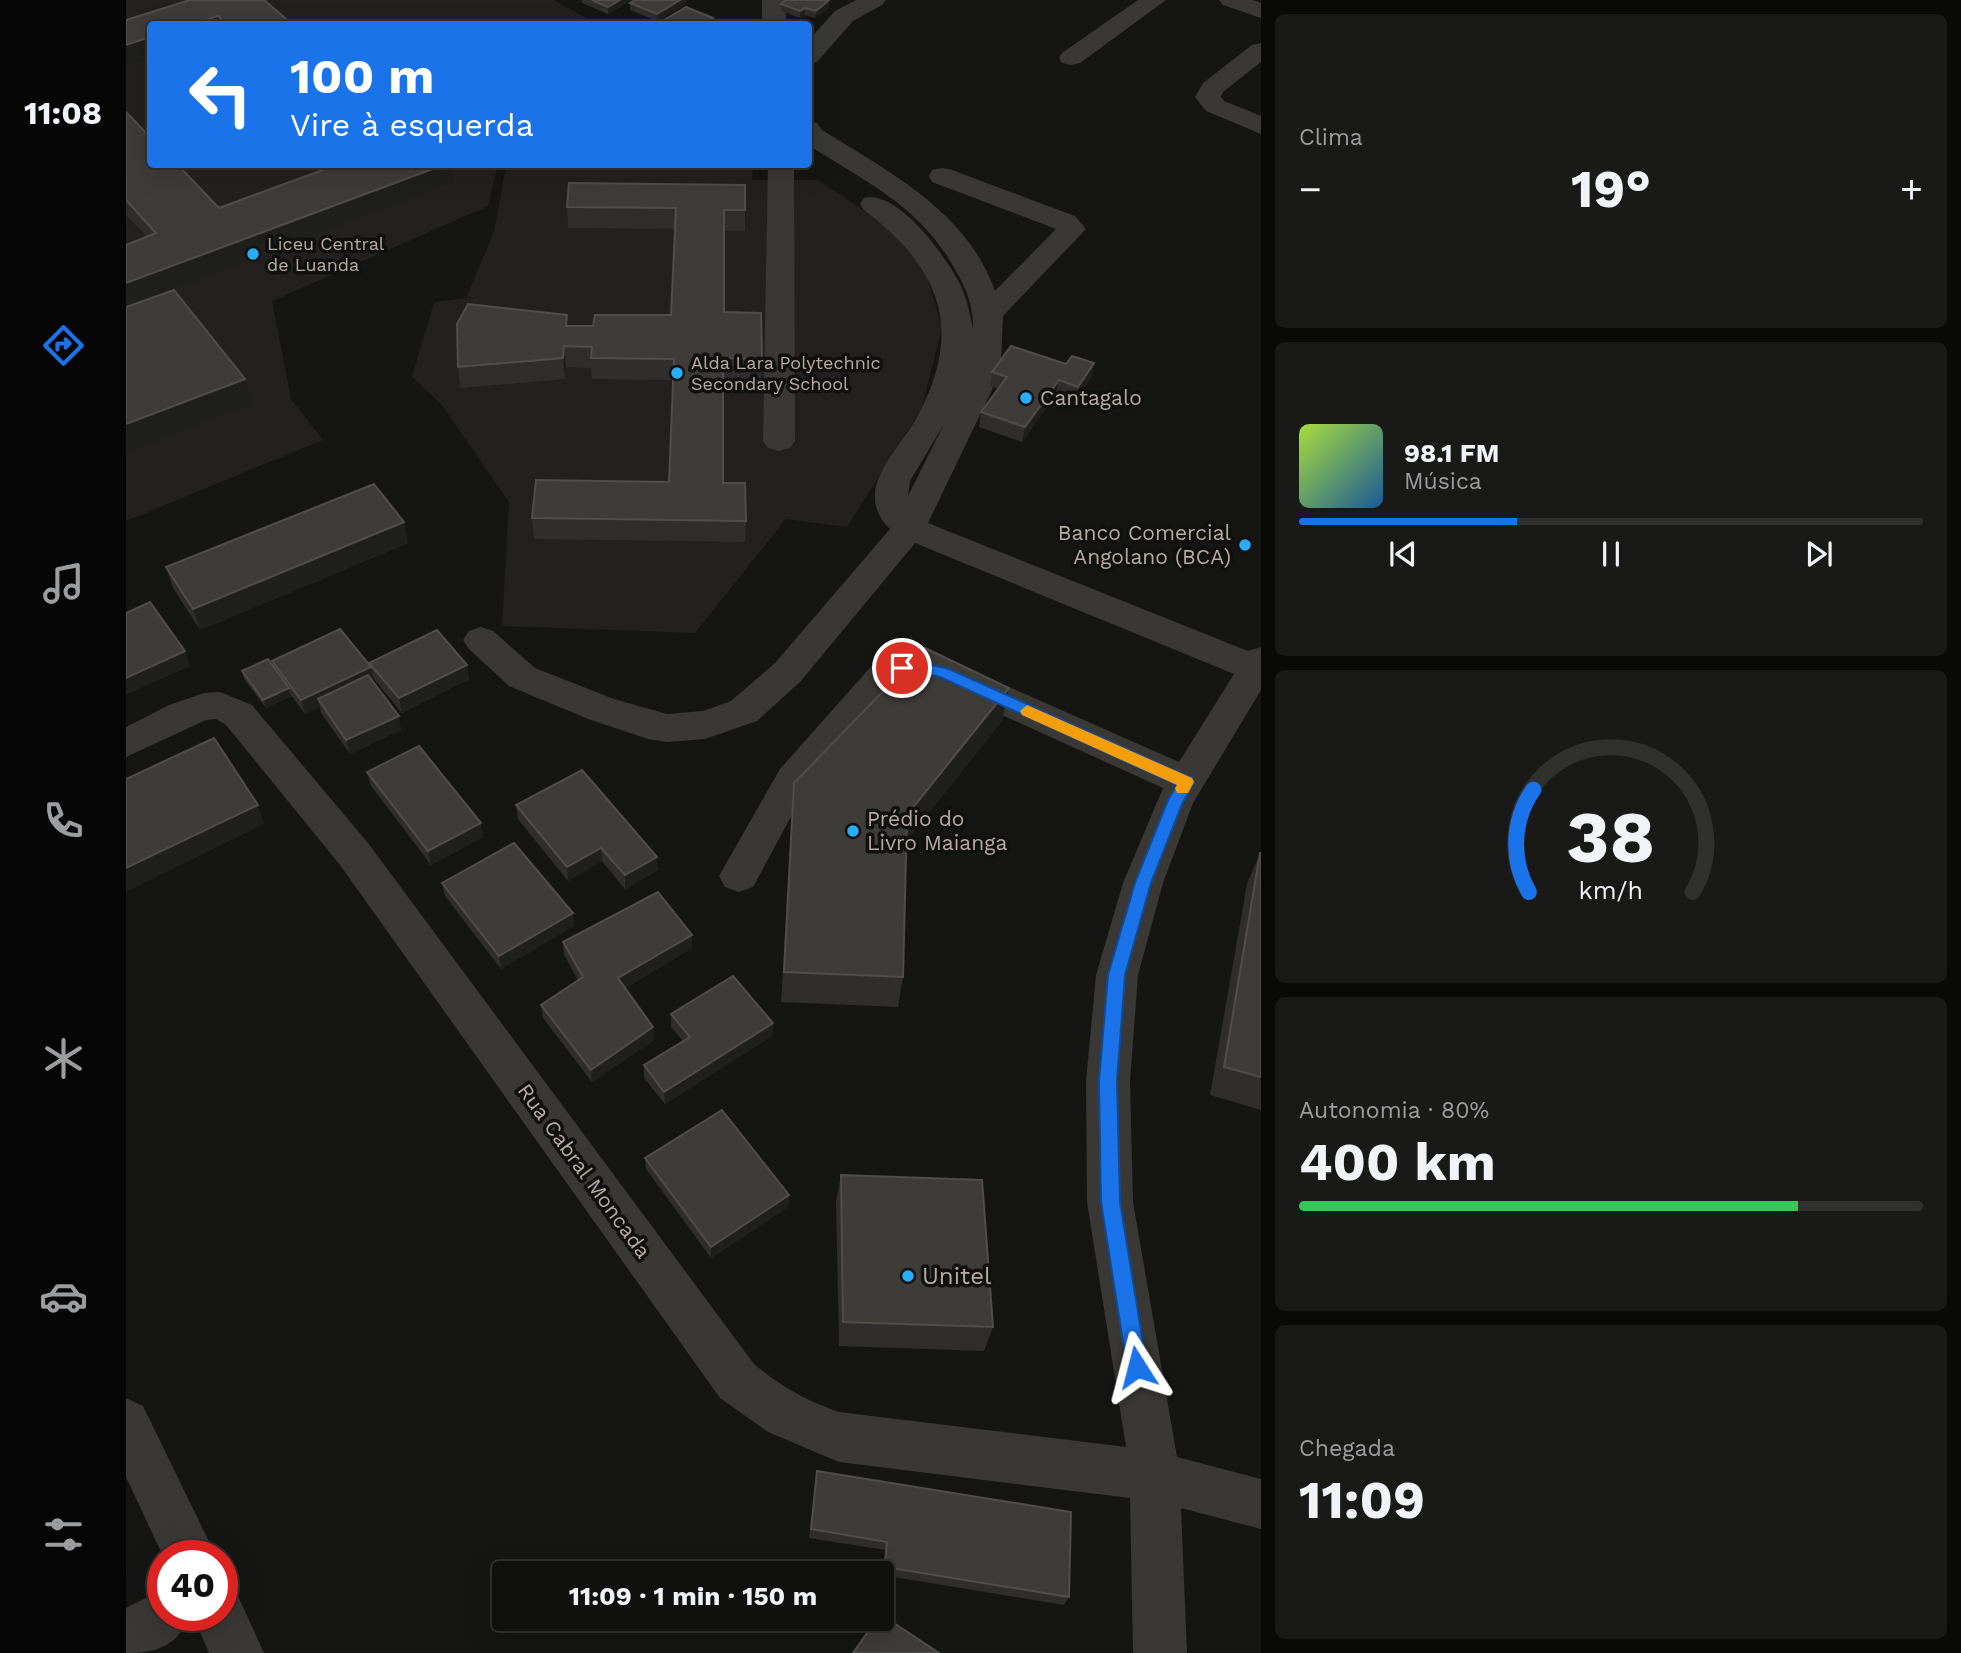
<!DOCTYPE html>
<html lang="pt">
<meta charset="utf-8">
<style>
body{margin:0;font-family:"Work Sans",sans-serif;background:#191917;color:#f1f3f6;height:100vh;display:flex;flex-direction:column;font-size:26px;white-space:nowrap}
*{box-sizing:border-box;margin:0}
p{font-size:23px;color:#9c9d9e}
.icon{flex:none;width:38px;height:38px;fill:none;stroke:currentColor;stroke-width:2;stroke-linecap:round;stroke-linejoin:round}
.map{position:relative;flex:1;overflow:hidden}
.details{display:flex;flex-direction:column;gap:14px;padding:14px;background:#090908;width:700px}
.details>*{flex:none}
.banner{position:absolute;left:21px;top:21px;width:665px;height:147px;border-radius:7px;box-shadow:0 7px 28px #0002,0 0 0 2px #30302e;background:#1a73e8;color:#fff;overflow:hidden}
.speed{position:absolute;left:21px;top:1540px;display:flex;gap:14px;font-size:35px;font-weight:700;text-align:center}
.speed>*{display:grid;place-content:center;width:91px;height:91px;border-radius:50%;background:#10100e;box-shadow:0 7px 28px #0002,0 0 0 2px #30302e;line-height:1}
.speed .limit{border:10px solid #d22;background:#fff;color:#111}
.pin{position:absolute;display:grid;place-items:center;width:60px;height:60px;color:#fff;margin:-30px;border:4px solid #fff;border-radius:50%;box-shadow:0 2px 7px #0007}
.me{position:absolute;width:77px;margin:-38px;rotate:351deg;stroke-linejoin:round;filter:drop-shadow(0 0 5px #0008)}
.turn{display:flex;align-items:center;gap:24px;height:147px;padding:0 28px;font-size:32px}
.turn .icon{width:91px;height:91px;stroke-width:2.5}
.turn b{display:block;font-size:49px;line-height:60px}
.big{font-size:52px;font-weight:700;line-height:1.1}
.details .widget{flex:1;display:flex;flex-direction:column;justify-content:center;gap:10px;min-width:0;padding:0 24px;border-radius:10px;background:#191917}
.details .dial{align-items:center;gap:0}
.dial svg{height:182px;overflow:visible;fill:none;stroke:#30302e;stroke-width:7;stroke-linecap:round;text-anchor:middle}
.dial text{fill:#f1f3f6;stroke:none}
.song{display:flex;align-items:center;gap:21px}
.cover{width:84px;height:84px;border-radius:10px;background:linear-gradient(135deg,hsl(80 70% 55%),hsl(210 70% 35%))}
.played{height:7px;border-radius:4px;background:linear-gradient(90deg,#1a73e8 35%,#30302e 35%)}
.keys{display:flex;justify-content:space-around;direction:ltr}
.heat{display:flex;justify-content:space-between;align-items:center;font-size:38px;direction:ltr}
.charge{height:10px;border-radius:5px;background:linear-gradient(90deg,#34c759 80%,#30302e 0)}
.trip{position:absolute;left:366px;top:1561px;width:402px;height:70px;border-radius:7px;background:#10100e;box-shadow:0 7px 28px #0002,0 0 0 2px #30302e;font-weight:700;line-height:70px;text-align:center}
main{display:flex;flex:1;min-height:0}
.tabs{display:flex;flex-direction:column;width:126px;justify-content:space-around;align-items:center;background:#060606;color:#9c9d9e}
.tabs .icon{width:49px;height:49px}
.tabs .active{color:#1a73e8}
.tabs b{font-size:32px;color:#f1f3f6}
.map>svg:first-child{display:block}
.built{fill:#22211f}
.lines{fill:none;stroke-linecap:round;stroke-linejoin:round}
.minor{fill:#3a3834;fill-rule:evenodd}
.wall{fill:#302e2c}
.shaded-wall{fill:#1f1f1d}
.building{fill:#3e3c39;stroke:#514d4a;stroke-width:2}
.route{fill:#1a73e8;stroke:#114b97;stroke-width:2}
.slow{fill:#f59e0b}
.poi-dot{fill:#26aefb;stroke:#10100e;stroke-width:2.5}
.labels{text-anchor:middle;stroke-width:7;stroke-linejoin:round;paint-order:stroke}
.far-poi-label{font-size:18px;fill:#b6aba4;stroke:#10100e;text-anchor:start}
.poi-label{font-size:21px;fill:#b6aba4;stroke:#10100e;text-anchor:start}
.street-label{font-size:21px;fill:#b6aba4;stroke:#10100e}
.near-poi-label{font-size:24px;fill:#b6aba4;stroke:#10100e;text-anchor:start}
</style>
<main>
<nav class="tabs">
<b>11:08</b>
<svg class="icon active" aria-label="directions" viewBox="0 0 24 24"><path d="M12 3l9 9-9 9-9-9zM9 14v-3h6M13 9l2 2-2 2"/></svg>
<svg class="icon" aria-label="music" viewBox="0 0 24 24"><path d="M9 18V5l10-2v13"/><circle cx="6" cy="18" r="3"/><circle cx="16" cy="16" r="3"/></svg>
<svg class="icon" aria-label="phone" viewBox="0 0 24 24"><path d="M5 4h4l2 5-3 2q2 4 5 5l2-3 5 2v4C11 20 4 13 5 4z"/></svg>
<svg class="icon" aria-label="climate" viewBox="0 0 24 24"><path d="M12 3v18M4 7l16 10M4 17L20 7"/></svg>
<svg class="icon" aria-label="car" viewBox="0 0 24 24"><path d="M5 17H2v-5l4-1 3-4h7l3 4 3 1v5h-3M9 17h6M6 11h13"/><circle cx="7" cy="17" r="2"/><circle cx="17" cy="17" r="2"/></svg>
<svg class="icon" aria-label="filters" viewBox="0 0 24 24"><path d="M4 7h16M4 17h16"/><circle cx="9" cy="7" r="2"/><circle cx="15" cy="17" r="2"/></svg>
</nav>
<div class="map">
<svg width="1135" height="1653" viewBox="0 0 1135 1653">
<rect width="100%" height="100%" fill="#151513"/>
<path class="built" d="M0,0H428L471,24H24V164L627,165L626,180H692L760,225L800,273L816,327L796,408L721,527L660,519L569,633L376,626L383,502L315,404L286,377L308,302L340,298L368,232L380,165H372L362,206L146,301L165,399L197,440L0,521Z"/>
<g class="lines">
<g class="minor">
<rect x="636" y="0" width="24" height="24"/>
<path d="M730,0H760L756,5L727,21L691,62L682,64V41L709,11Z"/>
<path d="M1012,0H1040L954,63L945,65L936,63L933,58L936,53Z"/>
<path d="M1093,0H1127L1135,3V18L1097,5Z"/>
<path d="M1135,43V62L1097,92L1095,97L1098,101L1135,116V134L1080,111L1069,97L1077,83L1126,45Z"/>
<path d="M682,121L691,123L696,130C763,172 841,211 869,291L930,229L806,182L803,176L806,170L816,168L826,170L949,216L960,229L877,316L875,361L866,390L802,523L1122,651L1135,647V690L1067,803L1037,883L1012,975L1004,1081L1007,1202L1051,1457L1135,1479V1529L1055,1508L1061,1653H1007L1004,1498L713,1462L642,1432L594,1398L214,865L100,725L90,719L80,720L0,757V727L43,705L78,693L94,692L126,705L242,843L628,1364C654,1386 681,1401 713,1412L1000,1447L961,1202L960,1081L970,975L997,883L1037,788L808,684L790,679L773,682L680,789L627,887L613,892L599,887L593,876L654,769L749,662L762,658L790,653L831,664L1053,762L1108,674L789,543L675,681L631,721L579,739L541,742L522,739L462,719L383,686L343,649L337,640L343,631L355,627L367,631L409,668L488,699L541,714L577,711L605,701L649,663L764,529C752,518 746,502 750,486C757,461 779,439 791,417C839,329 814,268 738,210L734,204L738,198C773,190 821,258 835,286C841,300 844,314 847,329C848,309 841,290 831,273C797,208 742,183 682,145ZM818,424L782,496L784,481Z"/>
<path d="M642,164H668L669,441L664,448L653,451L642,448L637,441Z"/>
<path d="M0,1398L17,1406L90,1556H37L0,1477Z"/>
<path d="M37,1589V1615H64C52,1646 31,1653 0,1653V1608Z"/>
<path d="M96,1590L112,1596L138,1653H83L67,1615H96Z"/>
</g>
</g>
<g class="wall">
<path d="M64,0L166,24H24V59L0,67V20Z"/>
<path d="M456,0H506L482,14L456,3Z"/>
<path d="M509,0H560V4L531,21L504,10V3Z"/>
<path d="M655,4L703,8L689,18L679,15L674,18L655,11Z"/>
<path d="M0,112L93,208L327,183L4,305L125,405L0,453V245L21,237L0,215Z"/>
<path d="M619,185V231H598V312L636,359L635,380L597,379V483L620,521L619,542L408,539L406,518L543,482L547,380L466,379L465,368L440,367L439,379L334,388L332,367L467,326L545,315L549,229L442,228L441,207Z"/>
<path d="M968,363L965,378L949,401L930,394L896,442L853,427L855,412L872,389L864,386L866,372L940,364Z"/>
<path d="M282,543L74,630L47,588L40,567Z"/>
<path d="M146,661L244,666L243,663L341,665L343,679L276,713L247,678V682L275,730L224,754L195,713L194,707L179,714L165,695V696L140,708L118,679L116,671L148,668Z"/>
<path d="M876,721L780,841L777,977L772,1007L655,1002L668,783Z"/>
<path d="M241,772L357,837L305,865L245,786Z"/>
<path d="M390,805L532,870L499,889L476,861L442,881L392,819Z"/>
<path d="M1134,853H1135V1110L1084,1095L1121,884Z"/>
<path d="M316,883L448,926L375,969L319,896Z"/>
<path d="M437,942L566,948L499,988L527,1027L528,1040L466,1082L417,1018L415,1005L452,980L438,955Z"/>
<path d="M545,1014L647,1023L646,1036L539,1104L518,1078V1065L557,1041L545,1027Z"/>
<path d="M519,1158L663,1195L662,1207L585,1258L520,1169Z"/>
<path d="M715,1175L867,1327L858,1351L713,1346L710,1202Z"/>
<path d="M691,1471L943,1597L938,1605L756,1575L759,1550L683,1538Z"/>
</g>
<g class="shaded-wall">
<path d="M494,0H506L482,14V7Z"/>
<path d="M554,0H560V4L531,21V14Z"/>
<path d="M703,0V8L689,18L690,11Z"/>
<path d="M679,8V15L674,18V11Z"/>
<path d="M92,16L94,24H64Z"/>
<path d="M587,18V24H576Z"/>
<path d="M24,37V59L0,67V45Z"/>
<path d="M320,164H325L327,183L0,307V283Z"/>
<path d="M438,346L440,367L439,379L437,358Z"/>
<path d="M968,363L965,378L949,401L952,387Z"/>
<path d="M119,379L125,405L0,453V424Z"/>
<path d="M933,380L930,394L896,442L899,427Z"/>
<path d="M278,522L282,543L74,630L67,609Z"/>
<path d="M59,651L64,666L0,695V678Z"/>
<path d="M341,665L343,679L276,713L273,698Z"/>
<path d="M245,667L248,681L196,706L192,699L194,707L179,714L175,700Z"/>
<path d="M163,688L165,696L140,708L137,700Z"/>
<path d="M883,688L876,721L776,847L781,815Z"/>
<path d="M273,716L275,730L224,754L220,740Z"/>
<path d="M132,805L138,824L0,892V868Z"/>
<path d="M355,823L357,837L305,865L302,851Z"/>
<path d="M475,848L476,861L442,881L441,867Z"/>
<path d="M531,857L532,870L499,889V875Z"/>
<path d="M447,913L448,926L375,969L373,956Z"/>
<path d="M566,935V948L493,991L492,978Z"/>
<path d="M647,1023L646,1036L539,1104L538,1092Z"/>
<path d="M527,1027L528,1040L466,1082L465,1070Z"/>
<path d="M663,1195L662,1207L585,1258V1247Z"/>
</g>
<g class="building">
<path d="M64,0H138L166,24H102L92,16L64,24H24V37L0,45V20Z"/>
<path d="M466,0H494L482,7Z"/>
<path d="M509,0H554L531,14L504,3Z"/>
<path d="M660,0H703L690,11L679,8L674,11L655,4Z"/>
<path d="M560,7L587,18L576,24H531Z"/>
<path d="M0,112L24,137V164H51L93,208L213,164H320L0,283V245L30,233L0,200Z"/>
<path d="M443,183L619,185V210H598V312L635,313L636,359L597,358V483H619L620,521L406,518L410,480L543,482L548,359L465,358L466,347L438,346L437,358L332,367L331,324L342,304L441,315L440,326H467L469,315H545L550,208L441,207Z"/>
<path d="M48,290L119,379L0,424V307Z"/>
<path d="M885,346L940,364L946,356L968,363L952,387L933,380L899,427L855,412L881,377L866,372Z"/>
<path d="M248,484L278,522L67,609L40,567Z"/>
<path d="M24,602L59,651L0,678V613Z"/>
<path d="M214,629L245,667L175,700L146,661Z"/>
<path d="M311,630L341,665L273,698L243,663Z"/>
<path d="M799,648L883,688L781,815L777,977L658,972L668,783Z"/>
<path d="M142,659L163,688L137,700L116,671Z"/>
<path d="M242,675L273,716L220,740L192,699Z"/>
<path d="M88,738L132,805L0,868V779Z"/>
<path d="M293,746L355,823L302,851L241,772Z"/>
<path d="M456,770L531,857L499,875L475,848L441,867L390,805Z"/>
<path d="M388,843L447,913L373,956L316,883Z"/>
<path d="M1134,853H1135V1077L1098,1067Z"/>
<path d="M532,892L566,935L492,978L527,1027L465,1070L415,1005L457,977L437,942Z"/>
<path d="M607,976L647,1023L538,1092L518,1065L564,1037L545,1014Z"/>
<path d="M596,1110L663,1195L585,1247L519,1158Z"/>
<path d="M715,1175L856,1180L867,1327L717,1322Z"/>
<path d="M691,1471L945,1512L943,1597L759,1567L761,1542L685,1529Z"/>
<path d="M756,1615L813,1653H727L751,1619H756Z"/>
</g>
<path class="route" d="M790,661L823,669L1066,778L1068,782L1057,802L1025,883L999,975L991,1081L994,1202L1021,1367L1018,1373L1011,1376L1004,1373L1001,1367L975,1202L973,1081L982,975L1009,883L1042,800L1051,785L814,677L790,672L776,674L769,668L771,665Z"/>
<path class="slow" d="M901,705L1066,778L1068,782L1062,793H1051L1049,788L1051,785L896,715L894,711Z"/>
<g class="poi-dot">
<circle cx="127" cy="254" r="7"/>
<circle cx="551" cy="373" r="7"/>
<circle cx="900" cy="398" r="7"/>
<circle cx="1119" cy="545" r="7"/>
<circle cx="727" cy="831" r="7"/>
<circle cx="782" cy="1276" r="7"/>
</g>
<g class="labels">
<g class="far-poi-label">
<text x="141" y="250">Liceu Central<tspan x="141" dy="21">de Luanda</tspan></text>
<text x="565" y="369">Alda Lara Polytechnic<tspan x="565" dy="21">Secondary School</tspan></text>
</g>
<g class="poi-label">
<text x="914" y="405">Cantagalo</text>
<text x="1105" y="540" text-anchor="end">Banco Comercial<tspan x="1105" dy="24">Angolano (BCA)</tspan></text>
<text x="741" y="826">Prédio do<tspan x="741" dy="24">Livro Maianga</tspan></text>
</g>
<g class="street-label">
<text transform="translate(458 1171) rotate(54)" y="7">Rua Cabral Moncada</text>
</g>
<g class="near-poi-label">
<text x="796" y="1284">Unitel</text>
</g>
</g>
</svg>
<div class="speed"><div class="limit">40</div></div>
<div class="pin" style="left:776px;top:668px;background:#d93025"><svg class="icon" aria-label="arrive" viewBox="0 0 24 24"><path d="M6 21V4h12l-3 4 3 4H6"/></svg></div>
<svg class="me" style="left:1011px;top:1367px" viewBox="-20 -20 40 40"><path d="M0-17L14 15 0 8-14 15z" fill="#1a73e8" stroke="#fff" stroke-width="4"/></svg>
<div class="trip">11:09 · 1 min · 150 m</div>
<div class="banner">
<div class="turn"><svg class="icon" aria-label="left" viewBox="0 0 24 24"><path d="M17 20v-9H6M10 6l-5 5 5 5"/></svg><div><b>100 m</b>Vire à esquerda</div></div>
</div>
</div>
<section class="details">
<div class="widget"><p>Clima</p>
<div class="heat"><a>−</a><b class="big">19°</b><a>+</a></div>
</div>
<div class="widget">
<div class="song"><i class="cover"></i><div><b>98.1 FM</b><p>Música</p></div></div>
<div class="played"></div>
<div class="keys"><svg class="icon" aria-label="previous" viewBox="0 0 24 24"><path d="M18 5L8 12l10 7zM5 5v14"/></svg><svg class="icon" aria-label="pause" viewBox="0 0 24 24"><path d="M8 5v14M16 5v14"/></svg><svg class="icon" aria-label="next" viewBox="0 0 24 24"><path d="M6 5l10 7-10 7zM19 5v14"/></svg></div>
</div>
<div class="widget dial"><svg viewBox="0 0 100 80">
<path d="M14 69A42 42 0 1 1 86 69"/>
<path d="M14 69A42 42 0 0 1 16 24" stroke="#1a73e8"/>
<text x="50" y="56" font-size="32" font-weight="700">38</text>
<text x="50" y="72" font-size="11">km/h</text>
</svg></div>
<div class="widget"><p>Autonomia · 80%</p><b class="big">400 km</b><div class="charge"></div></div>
<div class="widget"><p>Chegada</p><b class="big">11:09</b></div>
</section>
</main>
